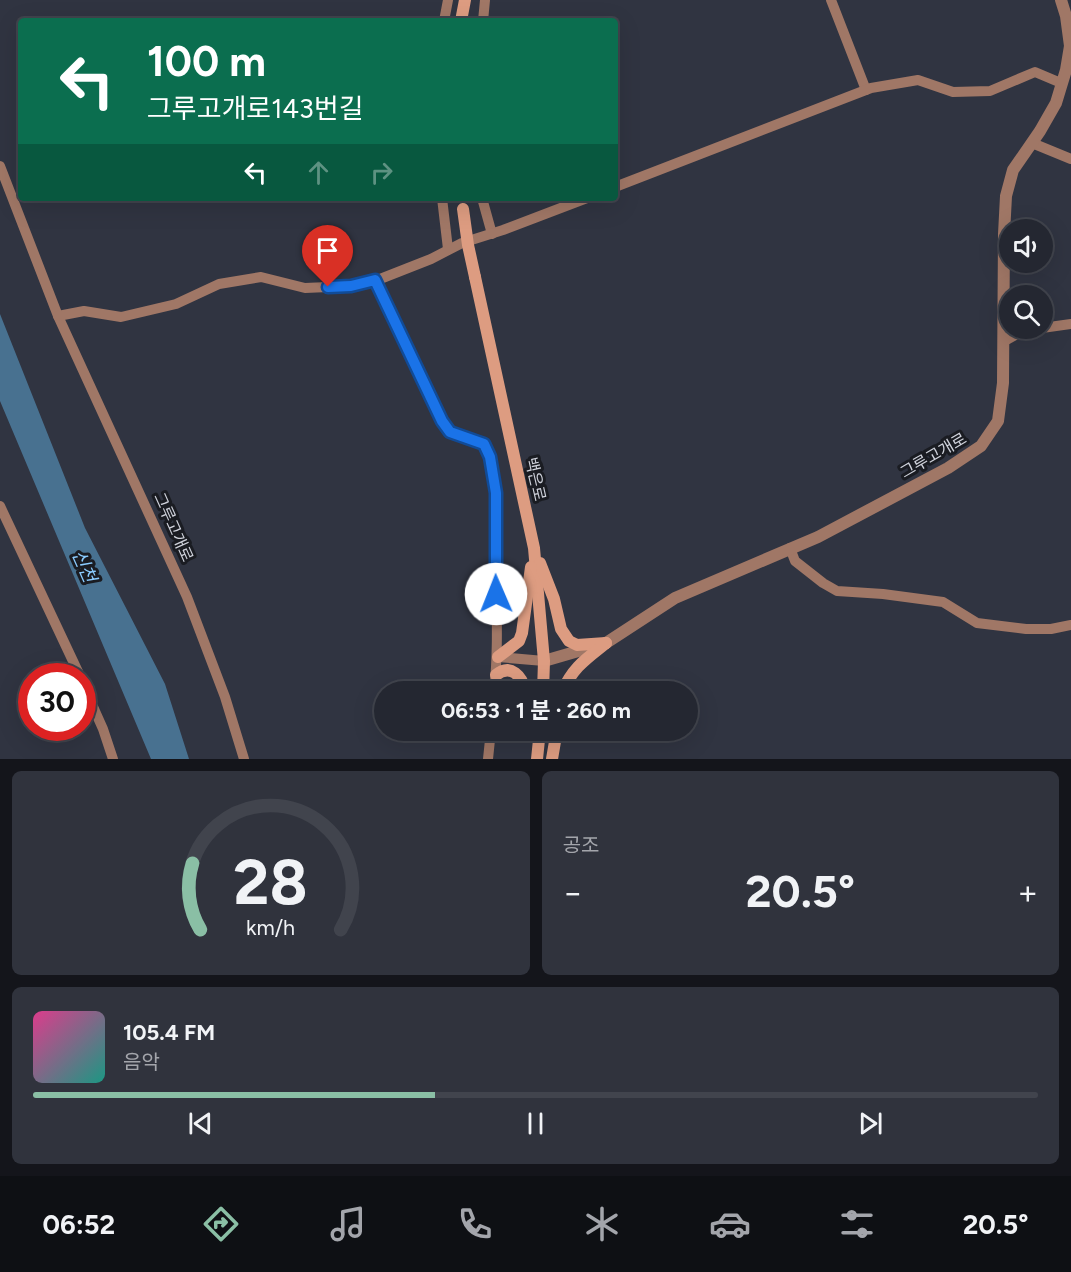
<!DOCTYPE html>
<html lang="ko">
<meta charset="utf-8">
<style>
body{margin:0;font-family:Figtree,"Noto Sans KR",sans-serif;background:#30333d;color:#f1f3f6;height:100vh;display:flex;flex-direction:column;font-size:22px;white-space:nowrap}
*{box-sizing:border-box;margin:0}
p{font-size:20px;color:#a3a5ab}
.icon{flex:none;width:33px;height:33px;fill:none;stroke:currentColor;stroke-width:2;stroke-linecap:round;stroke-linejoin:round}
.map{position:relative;height:759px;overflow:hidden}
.sheet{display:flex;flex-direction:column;gap:12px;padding:12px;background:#14151b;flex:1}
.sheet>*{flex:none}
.top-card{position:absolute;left:18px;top:18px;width:600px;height:183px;border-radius:6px;box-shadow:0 6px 24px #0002,0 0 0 2px #41444d;background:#0b6e4f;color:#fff;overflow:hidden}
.controls{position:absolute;left:999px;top:219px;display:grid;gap:12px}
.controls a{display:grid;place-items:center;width:54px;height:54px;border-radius:50%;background:#242731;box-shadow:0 6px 24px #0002,0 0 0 2px #41444d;font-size:30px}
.speed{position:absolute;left:18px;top:663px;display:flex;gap:12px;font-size:30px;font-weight:700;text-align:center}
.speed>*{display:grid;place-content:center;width:78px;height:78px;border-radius:50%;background:#242731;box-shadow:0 6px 24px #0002,0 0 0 2px #41444d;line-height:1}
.speed .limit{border:9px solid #d22;background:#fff;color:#111}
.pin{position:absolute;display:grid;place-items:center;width:51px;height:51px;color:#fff;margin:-62px -26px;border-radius:50% 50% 50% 0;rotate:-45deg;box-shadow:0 0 6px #0007}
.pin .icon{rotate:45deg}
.me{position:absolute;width:66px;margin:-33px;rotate:359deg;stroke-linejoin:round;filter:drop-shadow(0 0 4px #0008)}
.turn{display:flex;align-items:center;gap:21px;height:126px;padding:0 30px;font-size:27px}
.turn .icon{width:78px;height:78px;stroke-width:2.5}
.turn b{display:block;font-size:42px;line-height:51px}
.lanes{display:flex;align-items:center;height:57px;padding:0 30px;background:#0003;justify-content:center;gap:30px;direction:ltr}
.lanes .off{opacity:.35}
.big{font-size:45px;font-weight:700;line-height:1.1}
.sheet .tile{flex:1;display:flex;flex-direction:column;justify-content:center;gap:9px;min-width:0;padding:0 21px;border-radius:9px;background:#30333d}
.sheet .dial{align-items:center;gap:0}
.dial svg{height:156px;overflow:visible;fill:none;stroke:#41444d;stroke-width:7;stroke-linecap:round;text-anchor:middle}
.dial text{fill:#f1f3f6;stroke:none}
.song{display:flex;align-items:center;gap:18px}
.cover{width:72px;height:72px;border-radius:9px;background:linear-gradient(135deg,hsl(330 70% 55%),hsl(170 70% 35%))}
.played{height:6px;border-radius:3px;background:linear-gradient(90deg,#8abfa5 40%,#41444d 40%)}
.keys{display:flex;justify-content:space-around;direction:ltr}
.heat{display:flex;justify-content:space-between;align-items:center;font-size:33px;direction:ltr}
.sheet .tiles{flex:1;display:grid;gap:12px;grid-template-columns:1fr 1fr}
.tile:last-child{grid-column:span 2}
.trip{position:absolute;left:374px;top:681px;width:324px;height:60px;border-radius:30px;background:#242731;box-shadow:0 6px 24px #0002,0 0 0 2px #41444d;font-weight:700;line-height:60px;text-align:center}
.menu{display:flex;height:96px;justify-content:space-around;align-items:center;background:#0e1014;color:#a3a5ab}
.menu .icon{width:42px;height:42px}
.menu .on{color:#8abfa5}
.menu b{font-size:27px;color:#f1f3f6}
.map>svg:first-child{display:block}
.water{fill:#487190}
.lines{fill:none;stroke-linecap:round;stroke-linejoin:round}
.minor{stroke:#a07766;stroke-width:10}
.tertiary{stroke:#a07766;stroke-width:12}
.secondary{stroke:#dd9c81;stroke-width:12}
.secondary-bridge{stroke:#dd9c81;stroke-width:12}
.route-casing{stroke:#114b97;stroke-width:15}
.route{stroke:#1a73e8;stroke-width:10}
.labels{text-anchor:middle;stroke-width:6;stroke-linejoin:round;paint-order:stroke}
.street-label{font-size:16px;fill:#d0d3dc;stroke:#1a1c22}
.water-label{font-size:18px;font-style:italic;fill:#8bccff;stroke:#1a1c22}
</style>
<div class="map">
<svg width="1071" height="759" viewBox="0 0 1071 759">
<rect width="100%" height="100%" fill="#303441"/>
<path class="water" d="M0,314L85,528L165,684L189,759H151L0,401Z"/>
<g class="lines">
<g class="minor">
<path d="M831,0L866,90"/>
<path d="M444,21L448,0"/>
<path d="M483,21L485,0"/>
<path d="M1032,143L1071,159"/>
<path d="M0,166L58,316L187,597L225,697L244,759"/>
<path d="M615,187L871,88L918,80L953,92L990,91L1035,72L1061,83"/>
<path d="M442,198L448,249"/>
<path d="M482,198L492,234"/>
<path d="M375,281L442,421L450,432L484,444C501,479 495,520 496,557C496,602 499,647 494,692"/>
<path d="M58,316L84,311L121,317L176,304L219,284L261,277L305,288L351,286L375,281L431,259L462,243L503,230L587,198"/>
<path d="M1042,328L1071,324"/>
<path d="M1003,342L1017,334L1042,328"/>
<path d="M0,506L80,676"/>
<path d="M790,548L795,561L823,583L837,591L883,594L943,602L977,623L1026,629H1051L1071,625"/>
<path d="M498,657L544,661"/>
<path d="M82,682L103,729L113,759"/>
<path d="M488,759L491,730"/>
</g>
<path class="tertiary" d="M544,661L606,643L675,598L818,537L948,468L981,446L998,421L1003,383L1004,234L1006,196L1013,170L1040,131L1056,103L1066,70L1070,46L1066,16L1061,0"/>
<g class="secondary">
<path d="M461,21L465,0"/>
<path d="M475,277L534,548L544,661L543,692"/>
<path d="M540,563L554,599L561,629L569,641L577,645L606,643"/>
<path d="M498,657L519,641L522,633L531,567"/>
<path d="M496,675C511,663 522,676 526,692"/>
<path d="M562,692C573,667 586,659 606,643"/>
<path d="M537,759L540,730"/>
<path d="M552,759L557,730"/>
</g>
<path class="secondary-bridge" d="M463,209L468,245L475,277"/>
</g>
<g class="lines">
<g class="route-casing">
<path id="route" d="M328,287L351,286L375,280L442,421L450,432L484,444L490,457L496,493V594"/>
</g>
<use href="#route" class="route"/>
</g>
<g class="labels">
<g class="street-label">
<text transform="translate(933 455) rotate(-30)" y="6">그루고개로</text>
<text transform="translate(536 479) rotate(77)" y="6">백은로</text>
<text transform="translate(174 527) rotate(66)" y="6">그루고개로</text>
</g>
<g class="water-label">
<text transform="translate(84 566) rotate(66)" y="6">신천</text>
</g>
</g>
</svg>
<div class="controls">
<a><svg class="icon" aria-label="sound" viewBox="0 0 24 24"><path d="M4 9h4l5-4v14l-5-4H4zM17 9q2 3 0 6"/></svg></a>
<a><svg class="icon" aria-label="search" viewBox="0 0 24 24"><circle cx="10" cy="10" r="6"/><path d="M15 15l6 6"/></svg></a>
</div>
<div class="speed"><div class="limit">30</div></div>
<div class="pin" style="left:328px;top:287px;background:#d93025"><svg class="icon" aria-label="arrive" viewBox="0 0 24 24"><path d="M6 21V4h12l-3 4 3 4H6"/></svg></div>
<svg class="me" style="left:496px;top:594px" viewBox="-20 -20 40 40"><circle r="19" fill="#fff"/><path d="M0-13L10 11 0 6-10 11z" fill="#1a73e8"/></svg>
<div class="trip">06:53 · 1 분 · 260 m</div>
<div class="top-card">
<div class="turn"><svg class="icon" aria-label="left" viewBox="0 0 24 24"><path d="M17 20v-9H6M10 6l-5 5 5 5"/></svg><div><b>100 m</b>그루고개로143번길</div></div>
<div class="lanes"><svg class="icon" aria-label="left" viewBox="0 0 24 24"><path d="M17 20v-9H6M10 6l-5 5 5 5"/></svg><svg class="icon off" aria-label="ahead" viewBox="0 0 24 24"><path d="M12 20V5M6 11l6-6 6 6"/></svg><svg class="icon off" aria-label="right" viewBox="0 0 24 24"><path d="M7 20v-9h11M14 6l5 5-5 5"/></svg></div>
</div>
</div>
<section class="sheet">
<div class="tiles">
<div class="tile dial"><svg viewBox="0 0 100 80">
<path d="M14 69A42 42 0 1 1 86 69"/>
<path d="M14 69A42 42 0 0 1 10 35" stroke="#8abfa5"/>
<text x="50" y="56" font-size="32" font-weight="700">28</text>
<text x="50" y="72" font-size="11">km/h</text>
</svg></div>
<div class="tile"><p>공조</p>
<div class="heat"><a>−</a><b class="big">20.5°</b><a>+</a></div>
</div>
<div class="tile">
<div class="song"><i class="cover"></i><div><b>105.4 FM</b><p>음악</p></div></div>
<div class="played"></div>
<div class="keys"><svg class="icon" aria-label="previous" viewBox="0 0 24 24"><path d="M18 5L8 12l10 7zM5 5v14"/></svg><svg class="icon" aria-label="pause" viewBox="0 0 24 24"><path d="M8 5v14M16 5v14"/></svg><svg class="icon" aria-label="next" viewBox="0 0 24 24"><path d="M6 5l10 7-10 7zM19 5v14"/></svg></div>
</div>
</div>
</section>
<nav class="menu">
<b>06:52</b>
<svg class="icon on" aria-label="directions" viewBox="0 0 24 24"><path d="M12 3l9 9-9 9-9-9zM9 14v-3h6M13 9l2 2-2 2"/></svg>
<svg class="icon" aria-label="music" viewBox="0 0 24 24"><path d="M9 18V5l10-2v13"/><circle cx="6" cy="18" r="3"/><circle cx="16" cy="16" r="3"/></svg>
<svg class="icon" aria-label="phone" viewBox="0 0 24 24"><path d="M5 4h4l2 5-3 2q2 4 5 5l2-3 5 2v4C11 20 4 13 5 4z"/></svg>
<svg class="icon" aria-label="climate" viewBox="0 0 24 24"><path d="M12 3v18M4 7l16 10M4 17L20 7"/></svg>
<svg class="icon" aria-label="car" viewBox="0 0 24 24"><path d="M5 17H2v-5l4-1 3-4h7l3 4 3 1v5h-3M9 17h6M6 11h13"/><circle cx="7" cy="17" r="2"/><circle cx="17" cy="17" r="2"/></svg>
<svg class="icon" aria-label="filters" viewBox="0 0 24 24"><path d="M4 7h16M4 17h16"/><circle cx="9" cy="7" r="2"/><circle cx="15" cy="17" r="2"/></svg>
<b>20.5°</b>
</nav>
